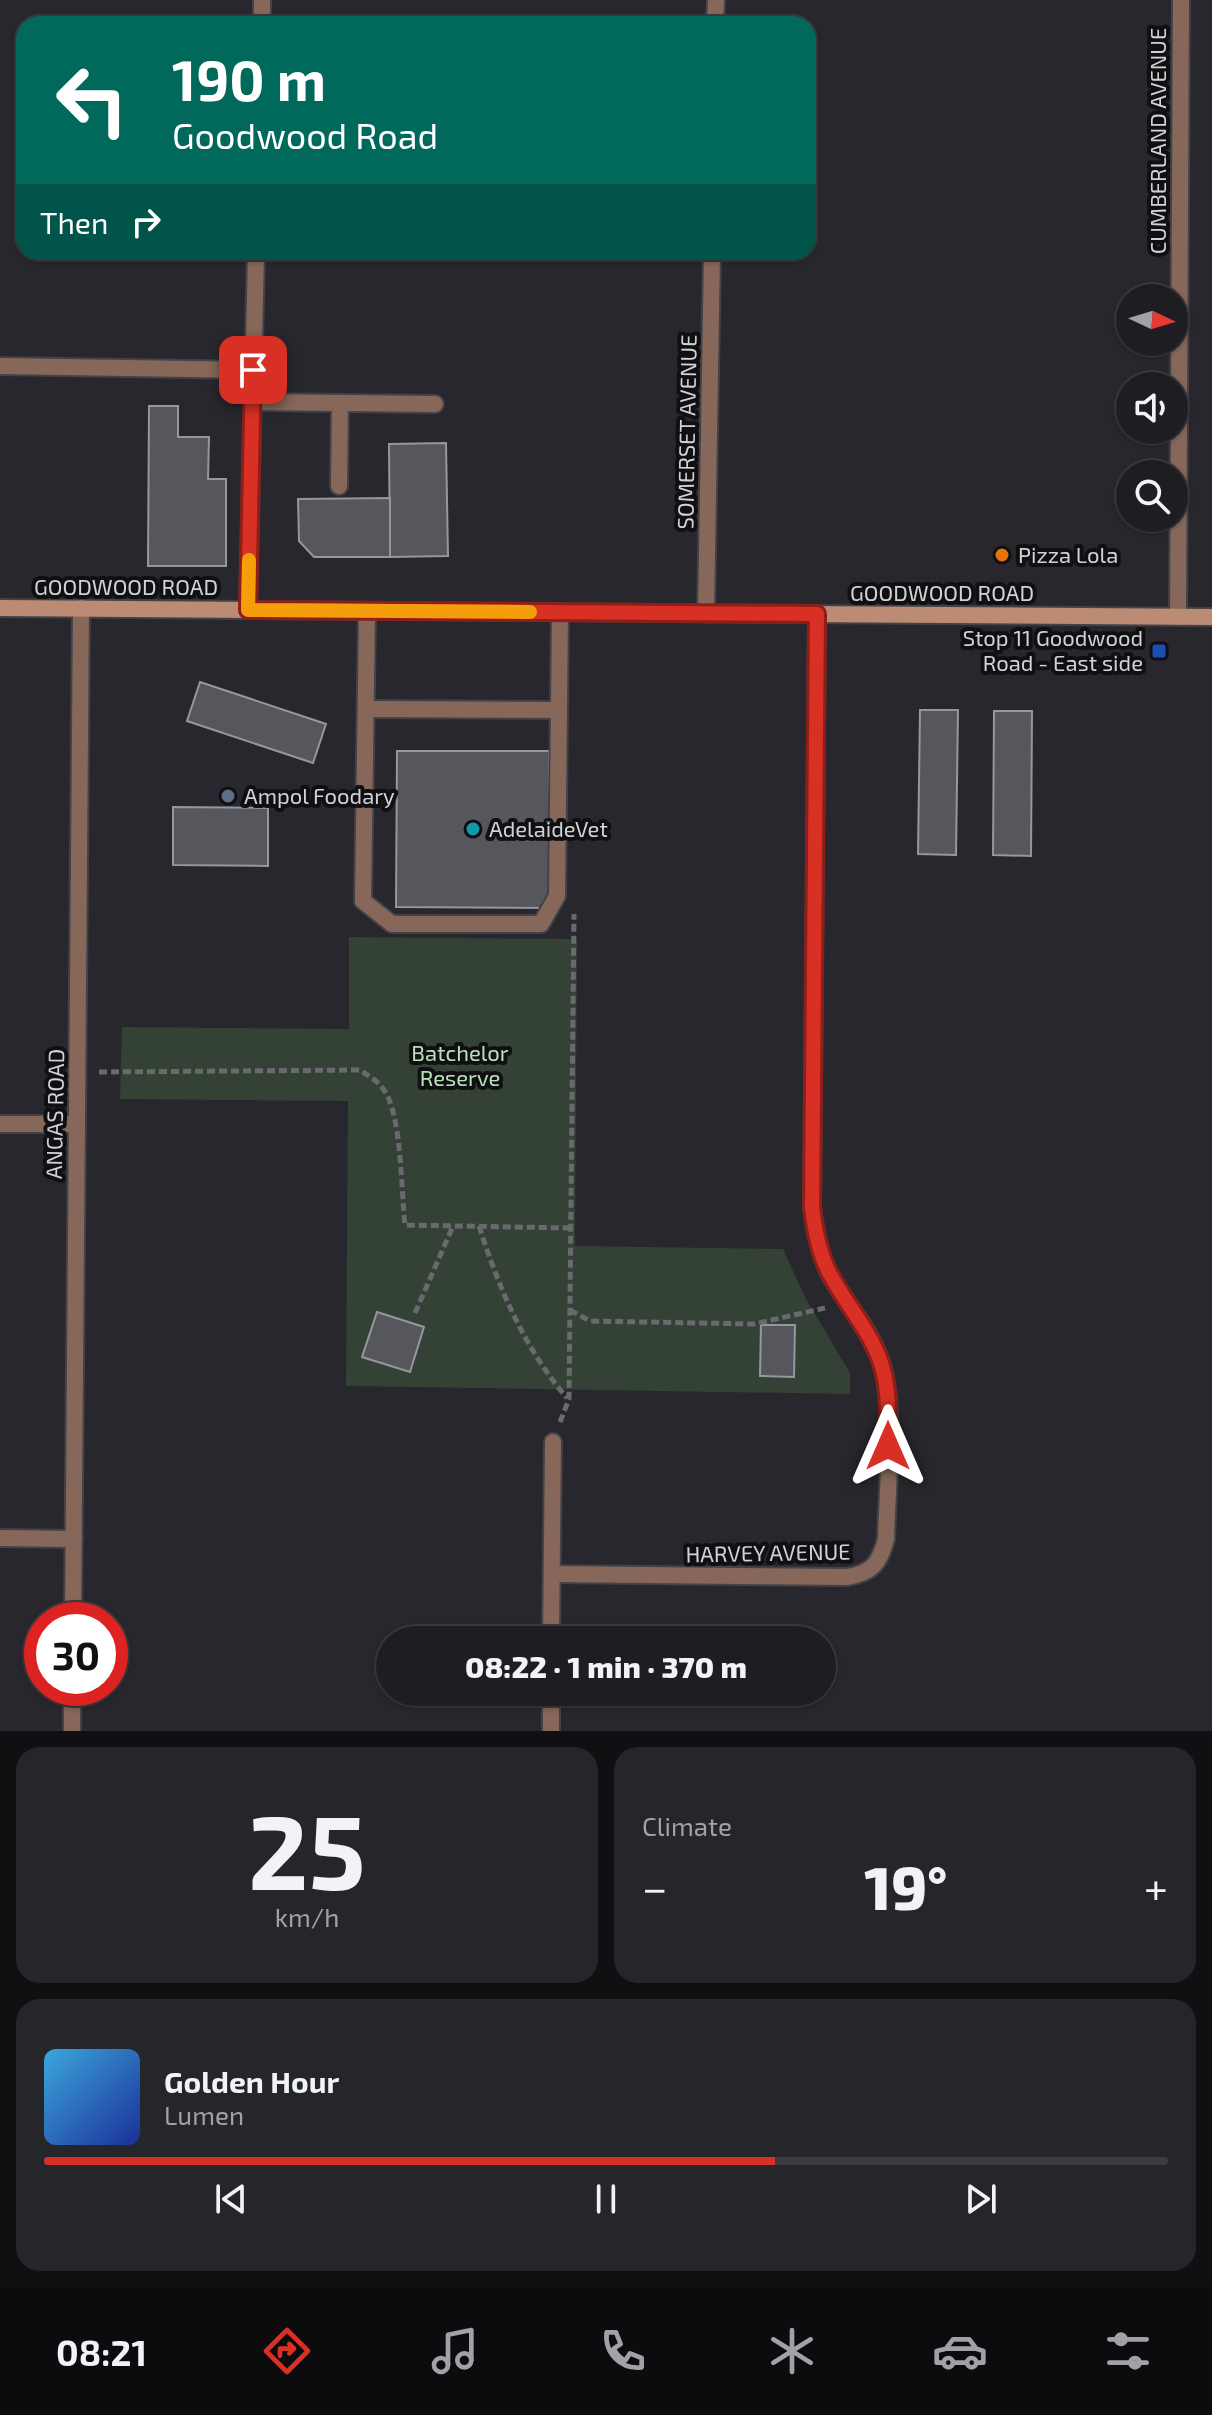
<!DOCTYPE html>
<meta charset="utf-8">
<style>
body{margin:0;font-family:"Exo 2",sans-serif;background:#25262a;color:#f1f3f6;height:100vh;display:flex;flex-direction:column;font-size:30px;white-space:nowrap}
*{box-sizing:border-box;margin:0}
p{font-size:26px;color:#a0a2a5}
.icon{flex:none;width:44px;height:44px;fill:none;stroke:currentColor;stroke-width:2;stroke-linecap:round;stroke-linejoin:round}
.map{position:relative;height:1731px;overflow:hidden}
.details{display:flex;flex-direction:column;gap:16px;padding:16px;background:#101013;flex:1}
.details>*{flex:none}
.hud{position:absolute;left:16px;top:16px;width:800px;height:244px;border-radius:24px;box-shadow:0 2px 6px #0004,0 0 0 2px #3b3b40;background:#00695c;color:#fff;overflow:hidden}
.needle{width:52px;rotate:94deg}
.buttons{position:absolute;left:1116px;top:284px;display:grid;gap:16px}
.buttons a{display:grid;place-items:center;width:72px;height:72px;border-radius:50%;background:#1d1d22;box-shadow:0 2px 6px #0004,0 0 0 2px #3b3b40;font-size:40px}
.speed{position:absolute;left:24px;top:1602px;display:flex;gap:16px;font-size:40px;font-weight:700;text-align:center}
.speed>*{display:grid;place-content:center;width:104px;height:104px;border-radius:50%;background:#1d1d22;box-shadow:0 2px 6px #0004,0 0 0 2px #3b3b40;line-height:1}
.speed .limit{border:12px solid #d22;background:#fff;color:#111}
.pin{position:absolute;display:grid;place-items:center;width:68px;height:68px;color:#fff;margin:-34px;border-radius:16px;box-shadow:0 4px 12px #0006}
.me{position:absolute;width:88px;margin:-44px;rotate:0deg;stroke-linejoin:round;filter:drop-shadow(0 0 6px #0008)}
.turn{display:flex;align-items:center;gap:28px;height:168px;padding:0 24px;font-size:36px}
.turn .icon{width:104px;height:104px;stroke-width:2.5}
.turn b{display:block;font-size:56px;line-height:68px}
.then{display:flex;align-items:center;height:76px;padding:0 24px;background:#0003;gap:16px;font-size:30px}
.big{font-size:60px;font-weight:800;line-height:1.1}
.details .card{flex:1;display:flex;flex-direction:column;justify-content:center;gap:12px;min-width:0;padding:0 28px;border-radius:24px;background:#25262a}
.details .dial{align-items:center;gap:0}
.dial b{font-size:104px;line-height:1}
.song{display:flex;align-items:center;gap:24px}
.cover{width:96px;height:96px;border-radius:12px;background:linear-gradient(135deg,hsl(200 70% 55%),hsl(230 70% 35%))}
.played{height:8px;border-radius:4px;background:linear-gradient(90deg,#d93025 65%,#3b3b40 65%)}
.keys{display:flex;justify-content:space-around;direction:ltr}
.heat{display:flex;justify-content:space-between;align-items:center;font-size:44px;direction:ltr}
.details .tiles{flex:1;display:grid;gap:16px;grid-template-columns:1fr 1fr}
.card:last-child{grid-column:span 2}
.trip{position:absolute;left:376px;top:1626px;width:460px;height:80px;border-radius:40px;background:#1d1d22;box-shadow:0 2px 6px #0004,0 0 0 2px #3b3b40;font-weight:800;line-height:80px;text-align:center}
.dock{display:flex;height:128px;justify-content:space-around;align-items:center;background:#0c0c0e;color:#a0a2a5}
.dock .icon{width:56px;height:56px}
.dock .on{color:#d93025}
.dock b{font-size:36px;color:#f1f3f6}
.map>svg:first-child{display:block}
.green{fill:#344235}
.building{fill:#56565d;stroke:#97969e;stroke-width:2}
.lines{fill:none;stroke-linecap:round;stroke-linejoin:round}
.service-casing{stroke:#424248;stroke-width:20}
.minor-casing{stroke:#424248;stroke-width:20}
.secondary-casing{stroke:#424248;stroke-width:20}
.path{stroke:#69696e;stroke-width:5;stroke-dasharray:8 4;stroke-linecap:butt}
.service{stroke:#866759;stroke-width:16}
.minor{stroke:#866759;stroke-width:16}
.secondary{stroke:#bc8b74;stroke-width:16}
.route-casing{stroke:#8d1f18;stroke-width:20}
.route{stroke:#d93025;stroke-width:14}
.slow{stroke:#f59e0b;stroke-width:14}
.food-dot{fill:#e8710a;stroke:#101013;stroke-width:3}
.transit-dot{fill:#1a4fb4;stroke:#101013;stroke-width:3}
.service-dot{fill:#5c6f8a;stroke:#101013;stroke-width:3}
.culture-dot{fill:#0f9aa8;stroke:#101013;stroke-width:3}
.labels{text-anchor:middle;stroke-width:8;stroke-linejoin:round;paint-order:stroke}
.street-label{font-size:22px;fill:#d2d2d6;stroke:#101013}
.poi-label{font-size:22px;fill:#d2d2d6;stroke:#101013;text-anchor:start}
.park-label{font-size:22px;fill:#b6e2ba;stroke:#101013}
</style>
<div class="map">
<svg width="1212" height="1731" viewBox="0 0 1212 1731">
<rect width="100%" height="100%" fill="#27272d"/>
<path class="green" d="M349,937L577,939L575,1246L783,1249L805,1297L850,1373V1394L346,1386L348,1101L120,1099L122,1027L349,1029Z"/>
<g class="building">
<path d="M149,406H178V437H209L208,479H226V566H148Z"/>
<path d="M446,443L448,556L390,557L389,444Z"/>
<path d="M390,498V557H314L299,541L298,499Z"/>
<path d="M200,682L326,724L313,763L187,721Z"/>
<path d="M920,710H958L956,855L918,854Z"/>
<path d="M994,711H1032L1031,856L993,855Z"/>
<path d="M397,751H549V908L396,907Z"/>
<path d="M173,807L268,808V866L173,865Z"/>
<path d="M377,1312L424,1327L410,1372L362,1357Z"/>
<path d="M761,1325H795L794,1377L760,1376Z"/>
</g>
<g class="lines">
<g class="service-casing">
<g id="service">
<path d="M0,366L253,370"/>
<path d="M253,402L435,404"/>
<path d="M339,486L340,403"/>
<path d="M367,611L363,901L392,924H541L557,896L560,612"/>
<path d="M366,709L559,710"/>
</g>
</g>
<g class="minor-casing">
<g id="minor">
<path d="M262,24V0"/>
<path d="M715,24L716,0"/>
<path d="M248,610L256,252"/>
<path d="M706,614L712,252"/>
<path d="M1178,617L1181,0"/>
<path d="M0,1124H77"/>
<path d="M0,1538L74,1539"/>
<path d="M552,1574L847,1577C872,1573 880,1563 886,1539C887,1490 896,1407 881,1362C870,1328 845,1304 829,1273C819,1253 815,1230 812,1208L817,614"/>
<path d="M73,1620L81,608"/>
<path d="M551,1640L553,1442"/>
<path d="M72,1731V1688"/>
<path d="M551,1731V1692"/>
</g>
</g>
<g class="secondary-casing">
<path id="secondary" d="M0,608L1212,617"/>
</g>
<g class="path">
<path d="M99,1072L360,1070C369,1076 378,1081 384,1090C402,1115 401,1192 405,1225L571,1228"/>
<path d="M479,1226C499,1288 524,1348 567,1398"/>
<path d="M570,1310L590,1321L754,1324L825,1308"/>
<path d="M415,1313L453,1226"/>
<path d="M560,1422L569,1399L574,914"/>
</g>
<use href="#service" class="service"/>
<use href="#minor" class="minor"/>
<use href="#secondary" class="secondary"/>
</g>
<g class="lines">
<g class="route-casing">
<path id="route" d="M253,370L248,610L817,614L812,1208C815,1230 819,1254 830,1274C846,1304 868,1328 880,1360C890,1388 888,1417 888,1446"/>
</g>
<use href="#route" class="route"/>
<path class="slow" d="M249,560L248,610L530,612"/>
</g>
<circle class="food-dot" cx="1002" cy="555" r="8"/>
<rect class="transit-dot" x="1151" y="643" width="16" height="16" rx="4"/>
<circle class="service-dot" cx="228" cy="796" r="8"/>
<circle class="culture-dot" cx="473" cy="829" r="8"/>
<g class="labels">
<g class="street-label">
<text transform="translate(1158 141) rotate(-90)" y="8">CUMBERLAND AVENUE</text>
<text transform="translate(687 432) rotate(-89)" y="8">SOMERSET AVENUE</text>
<text x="126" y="595">GOODWOOD ROAD</text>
<text x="942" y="601">GOODWOOD ROAD</text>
<text transform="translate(55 1114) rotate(-89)" y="8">ANGAS ROAD</text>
<text transform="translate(768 1553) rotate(-1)" y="8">HARVEY AVENUE</text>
</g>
<g class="poi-label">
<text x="1018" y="563">Pizza Lola</text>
<text x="1143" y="646" text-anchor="end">Stop 11 Goodwood<tspan x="1143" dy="25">Road - East side</tspan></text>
<text x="244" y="804">Ampol Foodary</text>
<text x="489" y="837">AdelaideVet</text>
</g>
<g class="park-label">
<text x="460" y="1061">Batchelor<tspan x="460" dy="25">Reserve</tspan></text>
</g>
</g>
</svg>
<div class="buttons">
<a><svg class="needle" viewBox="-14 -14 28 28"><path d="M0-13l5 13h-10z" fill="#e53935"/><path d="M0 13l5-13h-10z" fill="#a0a2a5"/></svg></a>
<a><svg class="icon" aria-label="sound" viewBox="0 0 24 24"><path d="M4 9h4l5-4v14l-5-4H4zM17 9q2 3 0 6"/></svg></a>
<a><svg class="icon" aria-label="search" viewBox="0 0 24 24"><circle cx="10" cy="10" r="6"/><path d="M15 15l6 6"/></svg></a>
</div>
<div class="speed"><div class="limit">30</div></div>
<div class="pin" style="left:253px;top:370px;background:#d93025"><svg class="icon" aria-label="arrive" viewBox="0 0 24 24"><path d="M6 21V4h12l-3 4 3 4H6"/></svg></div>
<svg class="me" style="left:888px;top:1446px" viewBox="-20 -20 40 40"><path d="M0-17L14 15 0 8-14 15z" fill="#d93025" stroke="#fff" stroke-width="4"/></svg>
<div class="trip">08:22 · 1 min · 370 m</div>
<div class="hud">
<div class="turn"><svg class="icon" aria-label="left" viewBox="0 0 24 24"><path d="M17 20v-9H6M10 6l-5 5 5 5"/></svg><div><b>190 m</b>Goodwood Road</div></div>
<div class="then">Then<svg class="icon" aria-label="right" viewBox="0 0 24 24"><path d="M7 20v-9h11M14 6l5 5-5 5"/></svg></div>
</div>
</div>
<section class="details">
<div class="tiles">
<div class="card dial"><b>25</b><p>km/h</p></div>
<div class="card"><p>Climate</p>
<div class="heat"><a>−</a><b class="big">19°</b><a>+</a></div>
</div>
<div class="card">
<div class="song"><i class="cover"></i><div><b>Golden Hour</b><p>Lumen</p></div></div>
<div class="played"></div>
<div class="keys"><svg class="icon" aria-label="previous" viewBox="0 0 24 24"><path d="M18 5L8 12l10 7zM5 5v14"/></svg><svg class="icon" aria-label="pause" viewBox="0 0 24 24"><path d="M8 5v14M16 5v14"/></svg><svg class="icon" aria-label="next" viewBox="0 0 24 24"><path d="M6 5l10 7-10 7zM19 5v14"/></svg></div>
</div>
</div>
</section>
<nav class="dock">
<b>08:21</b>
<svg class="icon on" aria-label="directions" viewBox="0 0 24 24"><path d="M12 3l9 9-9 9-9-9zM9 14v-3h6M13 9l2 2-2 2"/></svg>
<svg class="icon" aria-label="music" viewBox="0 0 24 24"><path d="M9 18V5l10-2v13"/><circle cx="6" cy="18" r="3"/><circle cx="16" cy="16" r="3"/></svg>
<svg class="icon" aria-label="phone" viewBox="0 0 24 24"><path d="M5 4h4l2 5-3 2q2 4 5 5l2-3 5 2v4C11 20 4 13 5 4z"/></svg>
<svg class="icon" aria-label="climate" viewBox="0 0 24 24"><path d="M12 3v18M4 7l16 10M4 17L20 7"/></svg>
<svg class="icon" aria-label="car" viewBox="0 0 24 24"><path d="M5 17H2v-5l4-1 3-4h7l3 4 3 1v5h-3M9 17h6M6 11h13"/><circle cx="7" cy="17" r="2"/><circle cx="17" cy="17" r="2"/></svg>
<svg class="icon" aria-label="filters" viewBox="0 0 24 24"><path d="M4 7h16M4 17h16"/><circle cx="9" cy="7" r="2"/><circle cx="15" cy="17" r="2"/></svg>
</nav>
